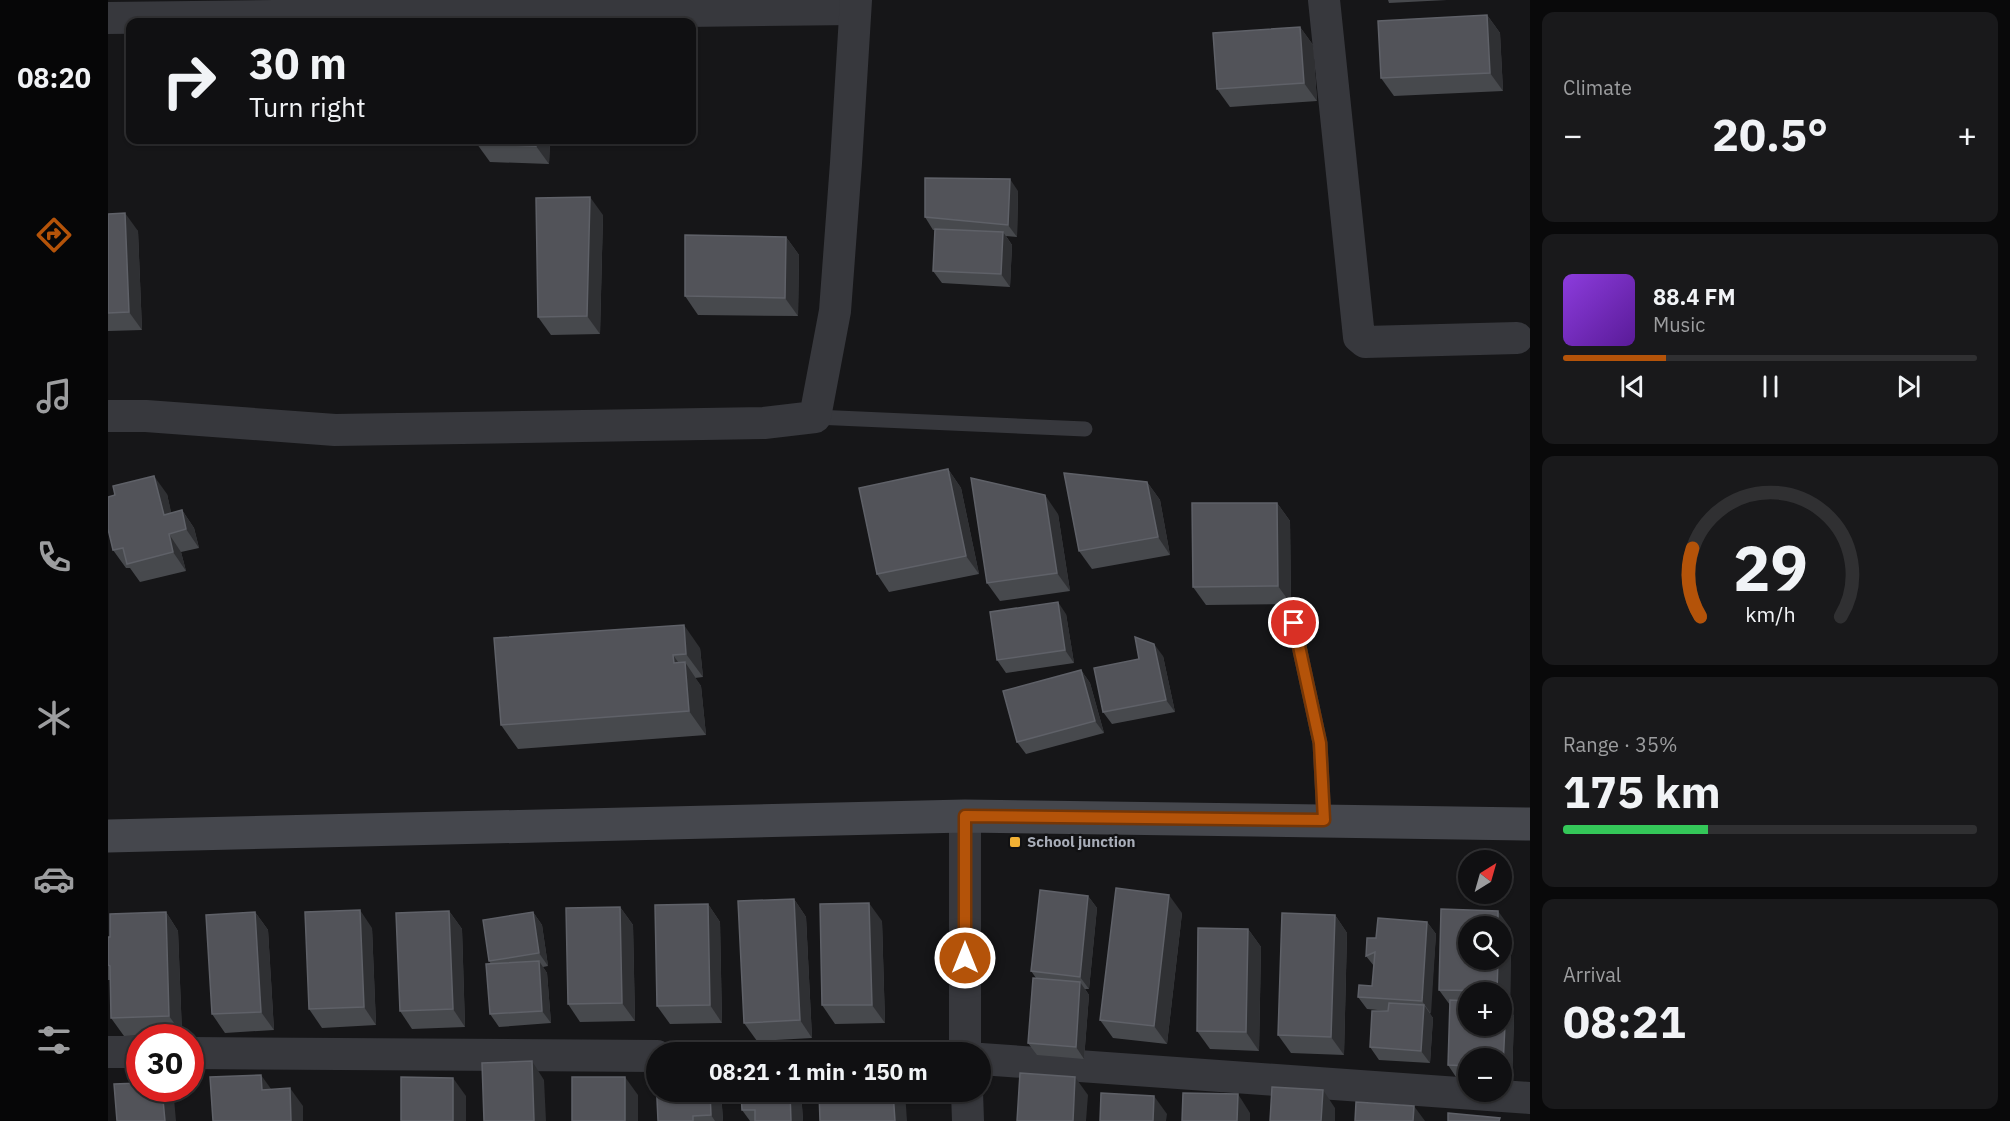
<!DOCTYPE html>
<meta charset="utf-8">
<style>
body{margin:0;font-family:"IBM Plex Sans",sans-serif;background:#19191b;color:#f1f3f6;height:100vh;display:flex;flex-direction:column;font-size:22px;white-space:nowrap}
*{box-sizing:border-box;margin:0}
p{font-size:20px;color:#9c9d9f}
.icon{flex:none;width:33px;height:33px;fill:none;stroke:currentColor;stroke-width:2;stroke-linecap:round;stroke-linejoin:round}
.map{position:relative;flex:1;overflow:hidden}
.side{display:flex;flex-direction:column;gap:12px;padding:12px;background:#09090a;width:480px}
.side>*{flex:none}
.hud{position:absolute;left:18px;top:18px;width:570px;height:126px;border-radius:12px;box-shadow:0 2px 4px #0004,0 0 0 2px #303032;background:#101012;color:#f1f3f6;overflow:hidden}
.needle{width:39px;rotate:37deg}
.fabs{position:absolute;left:1350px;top:850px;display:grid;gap:12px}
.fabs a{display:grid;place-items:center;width:54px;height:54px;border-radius:50%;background:#101012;box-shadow:0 2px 4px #0004,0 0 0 2px #303032;font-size:30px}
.speed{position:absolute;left:18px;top:1024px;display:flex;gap:12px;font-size:30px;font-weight:700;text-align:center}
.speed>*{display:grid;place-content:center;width:78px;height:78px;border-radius:50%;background:#101012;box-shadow:0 2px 4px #0004,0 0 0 2px #303032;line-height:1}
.speed .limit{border:9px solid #d22;background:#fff;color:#111}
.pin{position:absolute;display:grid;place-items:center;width:51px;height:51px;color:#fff;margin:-26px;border:3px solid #fff;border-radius:50%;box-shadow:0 2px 6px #0007}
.me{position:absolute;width:66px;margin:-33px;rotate:0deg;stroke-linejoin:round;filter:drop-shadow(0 0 4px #0008)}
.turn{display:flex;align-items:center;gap:21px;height:126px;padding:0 24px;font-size:27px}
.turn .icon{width:78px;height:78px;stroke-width:2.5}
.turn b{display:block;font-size:42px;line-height:51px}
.big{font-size:45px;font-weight:800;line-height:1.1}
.side .widget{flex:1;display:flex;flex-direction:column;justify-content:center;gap:9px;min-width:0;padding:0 21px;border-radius:12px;background:#19191b}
.side .dial{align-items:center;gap:0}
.dial svg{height:156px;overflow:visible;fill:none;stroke:#303032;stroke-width:7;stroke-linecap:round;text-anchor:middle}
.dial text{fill:#f1f3f6;stroke:none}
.song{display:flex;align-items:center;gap:18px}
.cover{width:72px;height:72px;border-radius:9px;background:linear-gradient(135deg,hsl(270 70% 55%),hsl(270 70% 35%))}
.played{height:6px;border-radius:3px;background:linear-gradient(90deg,#b45309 25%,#303032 25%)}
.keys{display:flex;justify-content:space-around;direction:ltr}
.heat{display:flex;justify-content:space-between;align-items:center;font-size:33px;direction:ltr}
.charge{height:9px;border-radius:4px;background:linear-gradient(90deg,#34c759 35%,#303032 0)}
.trip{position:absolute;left:538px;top:1042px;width:345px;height:60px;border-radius:30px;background:#101012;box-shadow:0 2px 4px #0004,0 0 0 2px #303032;font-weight:800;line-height:60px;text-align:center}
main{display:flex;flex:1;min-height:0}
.menu{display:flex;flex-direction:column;width:108px;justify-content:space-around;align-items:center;background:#060607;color:#9c9d9f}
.menu .icon{width:42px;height:42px}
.menu .active{color:#b45309}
.menu b{font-size:27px;color:#f1f3f6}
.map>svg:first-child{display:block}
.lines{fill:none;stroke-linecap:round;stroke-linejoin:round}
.lane{stroke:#37383d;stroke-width:15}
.street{stroke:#37383d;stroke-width:32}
.secondary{stroke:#45474d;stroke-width:33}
.wall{fill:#47494d;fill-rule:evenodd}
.shaded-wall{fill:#2f3033}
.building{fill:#525359;stroke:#5f6168;stroke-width:1.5}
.route-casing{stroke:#753606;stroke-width:15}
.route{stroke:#b45309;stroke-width:10}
.poi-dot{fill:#f2b134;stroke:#111113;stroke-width:2}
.labels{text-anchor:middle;stroke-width:4.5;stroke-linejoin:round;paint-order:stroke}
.poi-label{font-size:15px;font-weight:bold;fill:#a8adb8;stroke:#111113;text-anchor:start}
</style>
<main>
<nav class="menu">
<b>08:20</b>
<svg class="icon active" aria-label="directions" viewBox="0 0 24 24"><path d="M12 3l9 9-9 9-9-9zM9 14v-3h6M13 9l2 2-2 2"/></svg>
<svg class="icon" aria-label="music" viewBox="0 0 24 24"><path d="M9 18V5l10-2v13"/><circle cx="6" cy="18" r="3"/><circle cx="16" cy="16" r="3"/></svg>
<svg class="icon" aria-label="phone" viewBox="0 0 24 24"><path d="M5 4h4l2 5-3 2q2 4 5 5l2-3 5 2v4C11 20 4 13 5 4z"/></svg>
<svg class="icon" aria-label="climate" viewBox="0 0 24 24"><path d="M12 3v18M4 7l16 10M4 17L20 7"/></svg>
<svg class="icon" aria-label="car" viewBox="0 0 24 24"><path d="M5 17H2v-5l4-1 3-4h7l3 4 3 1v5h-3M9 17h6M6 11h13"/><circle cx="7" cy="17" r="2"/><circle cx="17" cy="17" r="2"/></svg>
<svg class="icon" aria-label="filters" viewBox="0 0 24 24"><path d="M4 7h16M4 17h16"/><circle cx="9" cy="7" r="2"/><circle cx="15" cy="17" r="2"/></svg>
</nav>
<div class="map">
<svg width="1422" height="1121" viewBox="0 0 1422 1121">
<rect width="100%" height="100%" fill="#161618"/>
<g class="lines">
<g class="lane">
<path d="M707,417L977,429"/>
<path d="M1186,623L1212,743L1216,820"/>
</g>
<g class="street">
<path d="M1216,0L1251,337L1257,342L1409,338"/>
<path d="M0,18L747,9"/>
<path d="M0,416H38L227,430L656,423L707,417L727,311L738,163L748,0"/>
<path d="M857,816V1053"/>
<path d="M0,1052H32"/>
<path d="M82,1053L549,1056"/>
<path d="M873,1059L1422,1098"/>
<path d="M859,1092L860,1121"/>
</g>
<path class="secondary" d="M0,836L857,816L1422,824"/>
</g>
<g class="wall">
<path d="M1280,0H1339L1281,3Z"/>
<path d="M1379,15L1392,33L1395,91L1286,96L1273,78Z"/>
<path d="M1192,27L1205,45L1209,101L1122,107L1109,89Z"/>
<path d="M369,140H442L441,164L382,162L369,144Z"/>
<path d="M910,191L909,237L898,236L904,245L902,287L834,283L825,271L827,230H825L817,217Z"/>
<path d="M0,214L30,231L34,330L0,331Z"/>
<path d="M495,215L492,334L443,335L430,317Z"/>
<path d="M678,237L691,255L690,316L590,315L577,296Z"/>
<path d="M840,469L853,488L871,574L781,592L769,574Z"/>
<path d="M1039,482L1052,500L1062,555L984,569L971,551Z"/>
<path d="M59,494L63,513L74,510L86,528L91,548L73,552L78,571L32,582L22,568H18L5,550Z"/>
<path d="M1169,503L1182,521L1183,604L1098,605L1085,587Z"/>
<path d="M950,514L962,591L892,601L879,583Z"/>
<path d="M958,614L966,663L898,673L889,660Z"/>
<path d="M386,638L592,648L595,677L587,678L593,686L598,735L410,749L393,725Z"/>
<path d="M1055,656L1067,712L1004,724L995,712Z"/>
<path d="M973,670L982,683L996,733L918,754L909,742Z"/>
<path d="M980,896L989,908L981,989H977L981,995L976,1059L929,1055L920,1043L928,978L923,971Z"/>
<path d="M686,899L698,917L704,1038L649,1041L636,1023Z"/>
<path d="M600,904L612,922L614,1023L562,1024L549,1006Z"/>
<path d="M512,907L525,925L527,1021L472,1022L460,1004Z"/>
<path d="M341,911L354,929L357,1027L304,1029L292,1011Z"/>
<path d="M58,912L70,931L74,1034L16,1036L3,1018L2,980H0V937H2Z"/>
<path d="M147,912L160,930L166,1030L117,1033L104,1014Z"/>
<path d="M425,912L434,925L440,966L435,967L439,973L443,1023L391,1027L382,1014L383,964L381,961Z"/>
<path d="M1074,913L1059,1044L1005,1038L992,1020Z"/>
<path d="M1227,915L1239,933L1236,1055L1183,1053L1170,1035Z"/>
<path d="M774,921L777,1023L727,1024L714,1005Z"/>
<path d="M1319,922L1328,934L1322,1014L1325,1018L1322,1063L1271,1060L1262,1047L1280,1011L1259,1009L1250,997L1264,986L1266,966L1258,956Z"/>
<path d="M264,928L268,1025L214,1028L201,1009Z"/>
<path d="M1140,929L1153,947L1151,1051L1102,1049L1089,1031Z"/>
<path d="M1403,929L1402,1009L1406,1016L1404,1080L1394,1079V1059H1360V1078L1348,1077L1340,1065L1342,1005L1331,990ZM1360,993H1394V1026H1360Z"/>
<path d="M549,1092H613L615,1121H550Z"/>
<path d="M633,1092H693L695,1121H642L634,1110Z"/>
</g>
<g class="shaded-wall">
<path d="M1379,15L1392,33L1395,91L1382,73Z"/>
<path d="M1192,27L1205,45L1209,101L1196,83Z"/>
<path d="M429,140H442L441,164L428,146Z"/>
<path d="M902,179L910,191L909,237L900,225Z"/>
<path d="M482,197L495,215L492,334L479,316Z"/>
<path d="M17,213L30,231L34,330L21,312Z"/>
<path d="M895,232L904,245L902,287L893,274Z"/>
<path d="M678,237L691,255L690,316L677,298Z"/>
<path d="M840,469L853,488L871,574L858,556Z"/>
<path d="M46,476L59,494L68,533L56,515Z"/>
<path d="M1039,482L1052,500L1062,555L1050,537Z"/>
<path d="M937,495L950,514L962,591L949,573Z"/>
<path d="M1169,503L1182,521L1183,604L1170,586Z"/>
<path d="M74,510L86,528L91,548L78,529Z"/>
<path d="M61,534L73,552L78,571L65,552Z"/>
<path d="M950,602L958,614L966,663L957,650Z"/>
<path d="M576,625L592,648L595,677L578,654Z"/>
<path d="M1046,644L1055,656L1067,712L1058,700Z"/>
<path d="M565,655L578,673L577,662L593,686L598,735L581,711L566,663Z"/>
<path d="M973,670L982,683L996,733L987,721Z"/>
<path d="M1061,895L1074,913L1059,1044L1046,1026Z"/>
<path d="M980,896L989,908L981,989L972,977Z"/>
<path d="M686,899L698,917L704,1038L692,1020Z"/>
<path d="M761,903L774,921L777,1023L764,1005Z"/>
<path d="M600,904L612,922L614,1023L602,1005Z"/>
<path d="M512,907L525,925L527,1021L514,1003Z"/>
<path d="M252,910L264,928L268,1025L256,1007Z"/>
<path d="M341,911L354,929L357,1027L345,1009Z"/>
<path d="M1390,911L1403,929L1402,1009L1394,997V993H1391L1389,991L1390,960H1394V927H1390Z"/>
<path d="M58,912L70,931L74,1034L61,1016Z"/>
<path d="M147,912L160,930L166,1030L153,1012Z"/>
<path d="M425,912L434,925L440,966L431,953Z"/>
<path d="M1227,915L1239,933L1236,1055L1223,1037Z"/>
<path d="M1319,922L1328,934L1323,1014L1314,1001Z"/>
<path d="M1140,929L1153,947L1151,1051L1138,1032Z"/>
<path d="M431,961L439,973L443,1023L434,1011Z"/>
<path d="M972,982L981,995L976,1059L968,1047Z"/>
<path d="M1398,1003L1406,1016L1404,1080L1395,1067Z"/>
<path d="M1316,1005L1325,1018L1322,1063L1313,1051Z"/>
<path d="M424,1061L436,1080L438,1121H426Z"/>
<path d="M153,1075L166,1093L154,1090Z"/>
<path d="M517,1077L530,1095V1121H517Z"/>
<path d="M967,1077L980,1095L978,1121H965Z"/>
<path d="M345,1078L358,1096V1121H345Z"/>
<path d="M182,1088L195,1106V1121H183Z"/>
<path d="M54,1089H59L66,1099L68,1121H57Z"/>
<path d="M1215,1090L1227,1108V1121H1213Z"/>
<path d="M602,1092H613V1093L615,1121H607L603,1115Z"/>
<path d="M682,1092H693L695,1121H683Z"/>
<path d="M785,1092H797L799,1121H787Z"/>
<path d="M1130,1094L1142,1113V1121H1129Z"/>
<path d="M1046,1096L1059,1114L1058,1121H1045Z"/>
<path d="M1306,1106L1317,1121H1305Z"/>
</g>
<g class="building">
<path d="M1379,15L1382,73L1273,78L1270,21Z"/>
<path d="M1192,27L1196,83L1109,89L1105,33Z"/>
<path d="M369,140H429L428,146L369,144Z"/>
<path d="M817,178L902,179L900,225L817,217Z"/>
<path d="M482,197L479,316L430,317L428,198Z"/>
<path d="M17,213L21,312L0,313V214Z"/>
<path d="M827,229L895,232L893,274L825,271Z"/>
<path d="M577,235L678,237L677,298L577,296Z"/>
<path d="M840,469L858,556L769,574L751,488Z"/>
<path d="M956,473L1039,482L1050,537L971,551Z"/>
<path d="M46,476L56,515L74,510L78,529L61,534L65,552L19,564L15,548L5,550L0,529V497L7,495L5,486Z"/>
<path d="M863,478L937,495L949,573L879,583Z"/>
<path d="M1084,503H1169L1170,586L1085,587Z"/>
<path d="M950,602L957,650L889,660L882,612Z"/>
<path d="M576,625L578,654L565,655L566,663L577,662L581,711L393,725L386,638Z"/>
<path d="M1027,637L1046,644L1058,700L995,712L986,668L1031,659Z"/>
<path d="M973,670L987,721L909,742L895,691Z"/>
<path d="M1008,888L1061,895L1046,1026L992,1020Z"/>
<path d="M932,890L980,896L972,977L923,971Z"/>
<path d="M686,899L692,1020L636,1023L630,901Z"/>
<path d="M761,903L764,1005H714L712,904Z"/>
<path d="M600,904L602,1005L549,1006L547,905Z"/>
<path d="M512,907L514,1003L460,1004L458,908Z"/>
<path d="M1333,909L1390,911V927H1360V960H1390L1389,991L1331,990Z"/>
<path d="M252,910L256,1007L201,1009L197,912Z"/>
<path d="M341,911L345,1009L292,1011L288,913Z"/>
<path d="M58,912L61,1016L3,1018L2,966L0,965V937H2V914Z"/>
<path d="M147,912L153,1012L104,1014L98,915Z"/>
<path d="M425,912L431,953L381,961L375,920Z"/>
<path d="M1174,913L1227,915L1223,1037L1170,1035Z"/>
<path d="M1270,918L1319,922L1314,1001L1250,997L1251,985L1264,986L1267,952L1258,956L1259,938H1268Z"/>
<path d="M1090,928L1140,929L1138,1032L1089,1031Z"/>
<path d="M431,961L434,1011L382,1014L378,964Z"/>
<path d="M925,978L972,982L968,1047L920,1043Z"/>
<path d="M1342,1000L1360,1001V1026H1394V1003H1398L1395,1067H1394V1059H1360V1066L1340,1065Z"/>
<path d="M1281,1003L1316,1005L1313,1051L1262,1047L1264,1011H1280Z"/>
<path d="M424,1061L426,1121H376L374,1063Z"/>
<path d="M912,1073L967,1077L965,1121H909Z"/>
<path d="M153,1075L154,1090L182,1088L183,1121H105L102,1077Z"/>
<path d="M293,1077L345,1078V1121H293Z"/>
<rect x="464" y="1077" width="53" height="44"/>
<path d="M548,1077H549V1092H602L603,1115L585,1116V1121H550Z"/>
<path d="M32,1083V1089H54L57,1121H9L6,1084Z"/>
<path d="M1164,1087L1215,1090L1213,1121H1162Z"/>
<path d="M633,1092H682L683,1121H647V1110H634Z"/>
<path d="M711,1092H785L787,1121H712Z"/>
<path d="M993,1093L1046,1096L1045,1121H992Z"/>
<path d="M1075,1093L1130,1094L1129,1121H1074Z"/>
<path d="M1248,1102L1306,1106L1305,1121H1247Z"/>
<path d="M1340,1113L1392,1118L1391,1121H1340Z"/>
</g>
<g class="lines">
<g class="route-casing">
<path id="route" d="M857,958V816L1216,820L1212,743L1186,623"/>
</g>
<use href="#route" class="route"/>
</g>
<rect class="poi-dot" x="901" y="836" width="12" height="12" rx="3"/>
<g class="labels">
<g class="poi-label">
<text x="919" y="847">School junction</text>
</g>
</g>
</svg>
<div class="fabs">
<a><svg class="needle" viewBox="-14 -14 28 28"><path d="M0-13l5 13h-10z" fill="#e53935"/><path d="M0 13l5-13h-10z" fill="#9c9d9f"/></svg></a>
<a><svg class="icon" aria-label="search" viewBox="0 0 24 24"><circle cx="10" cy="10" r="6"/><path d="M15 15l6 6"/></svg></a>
<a>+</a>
<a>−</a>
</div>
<div class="speed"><div class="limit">30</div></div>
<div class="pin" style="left:1186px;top:623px;background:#d93025"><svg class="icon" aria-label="arrive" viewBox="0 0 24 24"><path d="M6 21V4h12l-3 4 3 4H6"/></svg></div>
<svg class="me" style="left:857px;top:958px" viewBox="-20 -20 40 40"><circle r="17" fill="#b45309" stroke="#fff" stroke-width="3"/><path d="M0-11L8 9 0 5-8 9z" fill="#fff"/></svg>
<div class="trip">08:21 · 1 min · 150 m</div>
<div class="hud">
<div class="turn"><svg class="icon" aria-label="right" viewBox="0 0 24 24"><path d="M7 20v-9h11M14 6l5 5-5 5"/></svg><div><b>30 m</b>Turn right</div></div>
</div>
</div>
<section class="side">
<div class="widget"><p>Climate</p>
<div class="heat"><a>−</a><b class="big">20.5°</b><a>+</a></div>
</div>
<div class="widget">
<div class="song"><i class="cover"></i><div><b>88.4 FM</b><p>Music</p></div></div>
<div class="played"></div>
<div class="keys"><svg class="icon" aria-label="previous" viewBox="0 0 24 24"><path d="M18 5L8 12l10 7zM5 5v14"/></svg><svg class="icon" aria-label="pause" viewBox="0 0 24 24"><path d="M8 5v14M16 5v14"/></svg><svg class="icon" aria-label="next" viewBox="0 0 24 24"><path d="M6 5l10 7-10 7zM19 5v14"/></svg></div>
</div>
<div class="widget dial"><svg viewBox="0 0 100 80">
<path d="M14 69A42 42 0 1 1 86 69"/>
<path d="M14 69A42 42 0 0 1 10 34" stroke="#b45309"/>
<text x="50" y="56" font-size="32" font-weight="700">29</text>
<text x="50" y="72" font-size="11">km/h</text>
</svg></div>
<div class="widget"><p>Range · 35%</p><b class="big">175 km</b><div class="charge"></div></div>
<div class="widget"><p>Arrival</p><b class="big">08:21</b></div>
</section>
</main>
